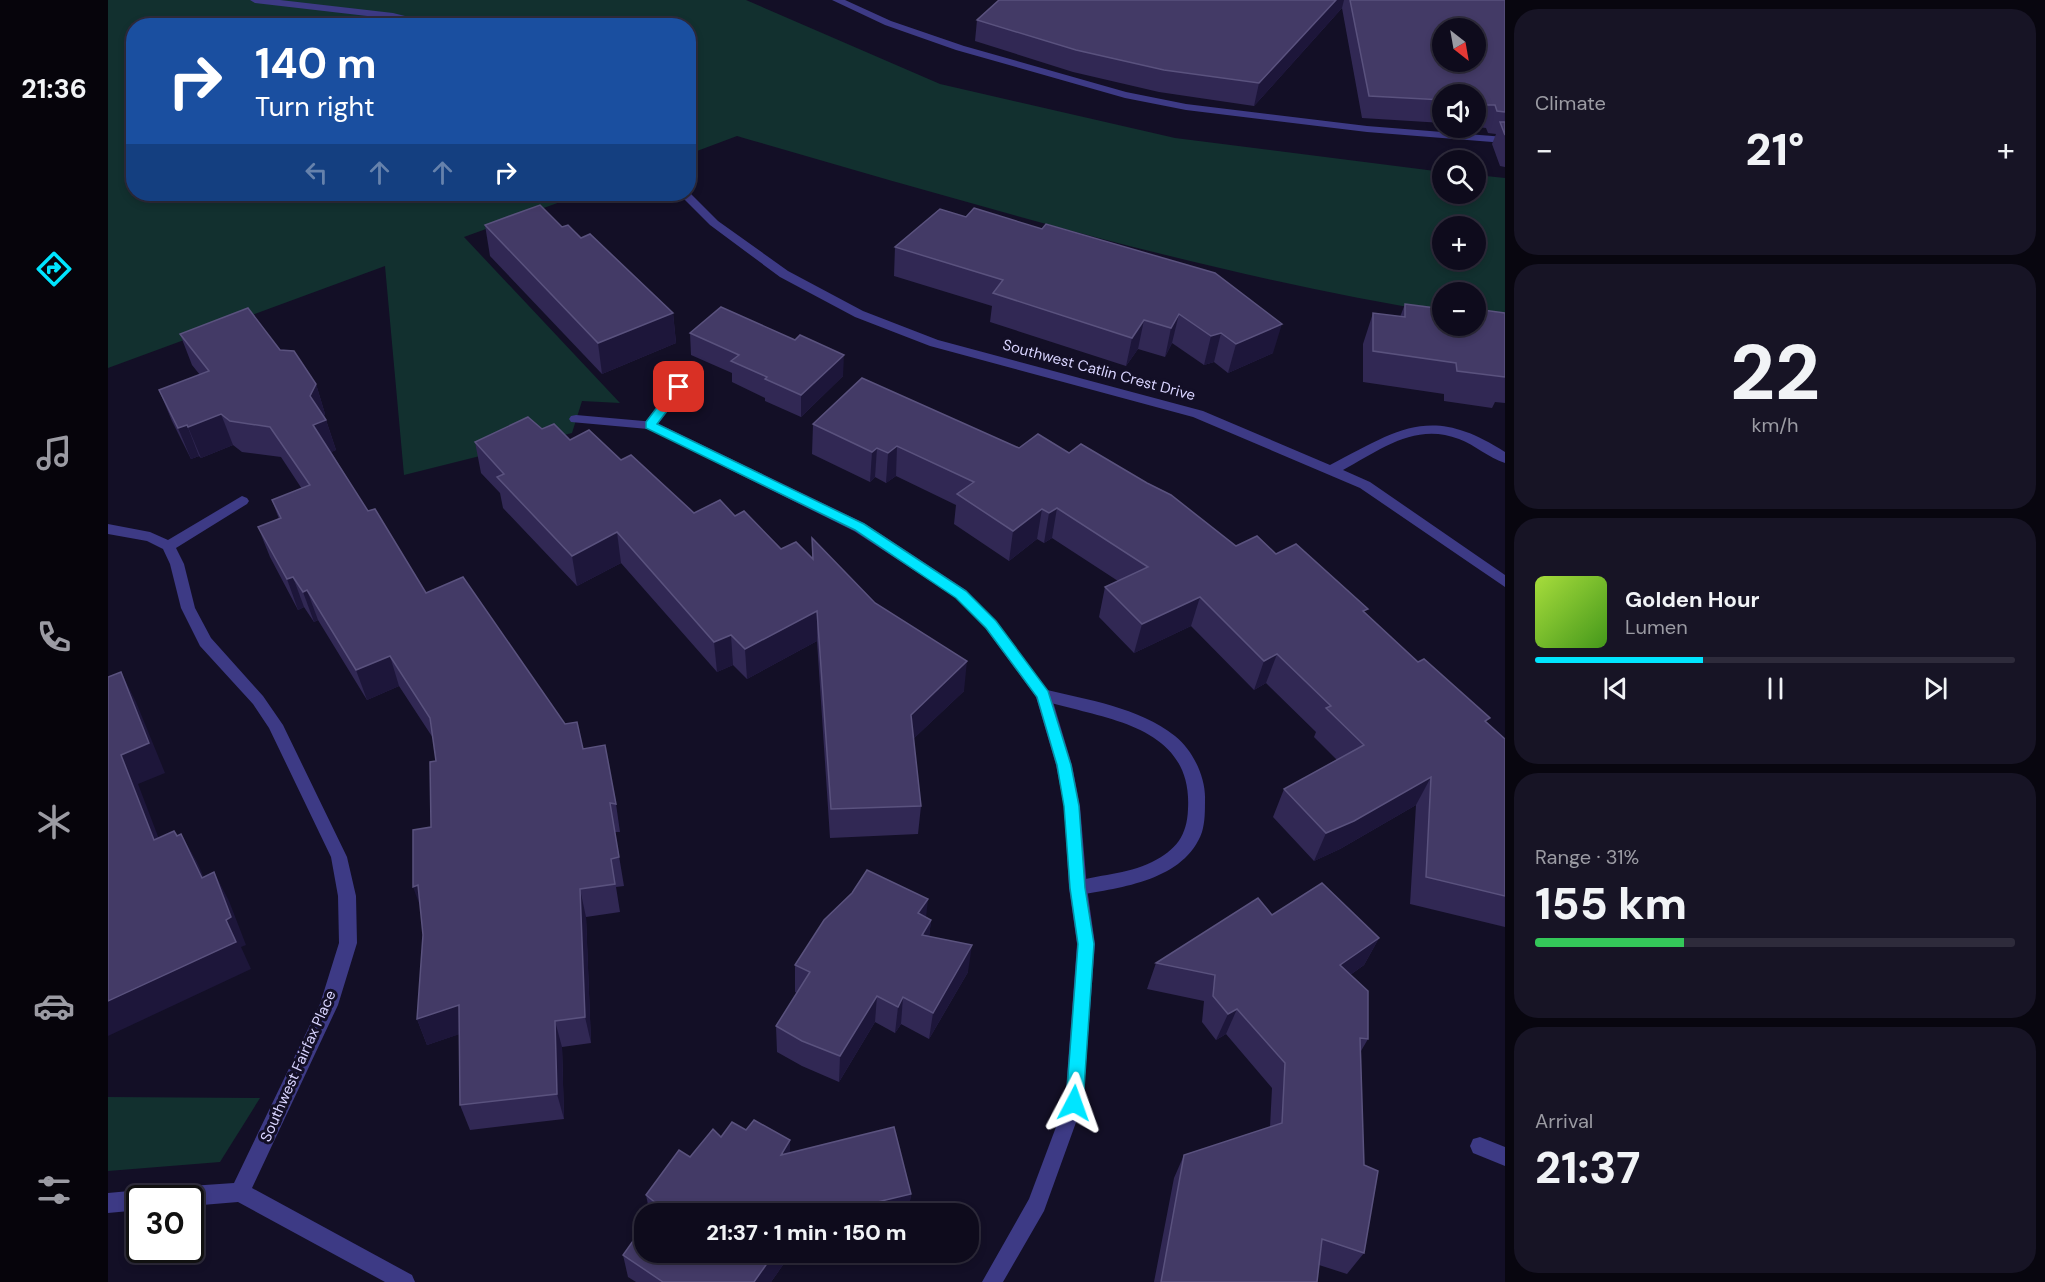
<!DOCTYPE html>
<meta charset="utf-8">
<style>
body{margin:0;font-family:"DM Sans",sans-serif;background:#171425;color:#f1f3f6;height:100vh;display:flex;flex-direction:column;font-size:22px;white-space:nowrap}
*{box-sizing:border-box;margin:0}
p{font-size:20px;color:#9b9ba3}
.icon{flex:none;width:33px;height:33px;fill:none;stroke:currentColor;stroke-width:2;stroke-linecap:round;stroke-linejoin:round}
.map{position:relative;flex:1;overflow:hidden}
.side{display:flex;flex-direction:column;gap:9px;padding:9px;background:#08060f;width:540px}
.side>*{flex:none}
.hud{position:absolute;left:18px;top:18px;width:570px;height:183px;border-radius:24px;box-shadow:0 3px 9px #0003,0 0 0 2px #2e2b3b;background:#1a4fa0;color:#fff;overflow:hidden}
.needle{width:39px;rotate:149deg}
.controls{position:absolute;left:1324px;top:18px;display:grid;gap:12px}
.controls a{display:grid;place-items:center;width:54px;height:54px;border-radius:50%;background:#0e0b1c;box-shadow:0 3px 9px #0003,0 0 0 2px #2e2b3b;font-size:30px}
.speed{position:absolute;left:18px;top:1185px;display:flex;gap:12px;font-size:30px;font-weight:700;text-align:center}
.speed>*{display:grid;place-content:center;width:78px;height:78px;border-radius:50%;background:#0e0b1c;box-shadow:0 3px 9px #0003,0 0 0 2px #2e2b3b;line-height:1}
.speed .limit{border:3px solid #111;border-radius:9px;background:#fff;color:#111}
.pin{position:absolute;display:grid;place-items:center;width:51px;height:51px;color:#fff;margin:-26px;border-radius:12px;box-shadow:0 3px 9px #0006}
.me{position:absolute;width:66px;margin:-33px;rotate:4deg;stroke-linejoin:round;filter:drop-shadow(0 0 4px #0008)}
.turn{display:flex;align-items:center;gap:21px;height:126px;padding:0 30px;font-size:27px}
.turn .icon{width:78px;height:78px;stroke-width:2.5}
.turn b{display:block;font-size:42px;line-height:51px}
.lanes{display:flex;align-items:center;height:57px;padding:0 30px;background:#0003;justify-content:center;gap:30px;direction:ltr}
.lanes .off{opacity:.35}
.big{font-size:45px;font-weight:800;line-height:1.1}
.side .widget{flex:1;display:flex;flex-direction:column;justify-content:center;gap:9px;min-width:0;padding:0 21px;border-radius:24px;background:#171425}
.side .dial{align-items:center;gap:0}
.dial b{font-size:78px;line-height:1}
.song{display:flex;align-items:center;gap:18px}
.cover{width:72px;height:72px;border-radius:9px;background:linear-gradient(135deg,hsl(80 70% 55%),hsl(100 70% 35%))}
.played{height:6px;border-radius:3px;background:linear-gradient(90deg,#00e5ff 35%,#2e2b3b 35%)}
.keys{display:flex;justify-content:space-around;direction:ltr}
.heat{display:flex;justify-content:space-between;align-items:center;font-size:33px;direction:ltr}
.charge{height:9px;border-radius:4px;background:linear-gradient(90deg,#34c759 31%,#2e2b3b 0)}
.trip{position:absolute;left:526px;top:1203px;width:345px;height:60px;border-radius:24px;background:#0e0b1c;box-shadow:0 3px 9px #0003,0 0 0 2px #2e2b3b;font-weight:800;line-height:60px;text-align:center}
main{display:flex;flex:1;min-height:0}
.tabs{display:flex;flex-direction:column;width:108px;justify-content:space-around;align-items:center;background:#06040b;color:#9b9ba3}
.tabs .icon{width:42px;height:42px}
.tabs .current{color:#00e5ff}
.tabs b{font-size:27px;color:#f1f3f6}
.map>svg:first-child{display:block}
.green{fill:#12302f;fill-rule:evenodd}
.lines{fill:none;stroke-linecap:round;stroke-linejoin:round}
.lane{fill:#3d3a85;fill-rule:evenodd}
.street{fill:#3d3a85;fill-rule:evenodd}
.wall{fill:#312854}
.shaded-wall{fill:#1d163a}
.building{fill:#433a66;stroke:#5a527e;stroke-width:1.5;fill-rule:evenodd}
.route{fill:#00e5ff;stroke:#0095a6;stroke-width:1.5}
.labels{text-anchor:middle;stroke-width:6;stroke-linejoin:round;paint-order:stroke}
.street-label{font-size:15px;fill:#d9d4ff;stroke:#130f26}
</style>
<main>
<nav class="tabs">
<b>21:36</b>
<svg class="icon current" aria-label="directions" viewBox="0 0 24 24"><path d="M12 3l9 9-9 9-9-9zM9 14v-3h6M13 9l2 2-2 2"/></svg>
<svg class="icon" aria-label="music" viewBox="0 0 24 24"><path d="M9 18V5l10-2v13"/><circle cx="6" cy="18" r="3"/><circle cx="16" cy="16" r="3"/></svg>
<svg class="icon" aria-label="phone" viewBox="0 0 24 24"><path d="M5 4h4l2 5-3 2q2 4 5 5l2-3 5 2v4C11 20 4 13 5 4z"/></svg>
<svg class="icon" aria-label="climate" viewBox="0 0 24 24"><path d="M12 3v18M4 7l16 10M4 17L20 7"/></svg>
<svg class="icon" aria-label="car" viewBox="0 0 24 24"><path d="M5 17H2v-5l4-1 3-4h7l3 4 3 1v5h-3M9 17h6M6 11h13"/><circle cx="7" cy="17" r="2"/><circle cx="17" cy="17" r="2"/></svg>
<svg class="icon" aria-label="filters" viewBox="0 0 24 24"><path d="M4 7h16M4 17h16"/><circle cx="9" cy="7" r="2"/><circle cx="15" cy="17" r="2"/></svg>
</nav>
<div class="map">
<svg width="1397" height="1282" viewBox="0 0 1397 1282">
<rect width="100%" height="100%" fill="#130f26"/>
<g class="green">
<path d="M0,0H638L832,84L1067,138L1335,172V194H1368V175L1397,178V323L1368,319V292H1335V313C1096,274 862,203 629,136L581,154L580,26H26V194H474L356,237L512,403L474,401L464,433L296,475L277,266L0,368ZM1335,226H1368V260H1335Z"/>
<path d="M0,1097L152,1098L112,1162L0,1171Z"/>
</g>
<g class="lines">
<g class="lane">
<path d="M142,0H172L285,13L337,26H316L285,19L147,3Z"/>
<path d="M724,0H737L783,21L856,46L1018,92L1078,104L1259,126L1397,137V143L1259,132L1078,110L1017,98L848,50L777,25Z"/>
<path d="M571,383L577,387L576,390L547,428H537L535,425L537,422L566,384Z"/>
<path d="M935,689C980,700 1030,707 1067,736C1085,750 1098,778 1097,800C1097,811 1097,822 1094,832C1077,880 1013,888 970,895L964,893L961,888L964,883C990,874 1018,875 1044,862C1068,850 1079,836 1080,809C1085,722 991,719 930,699L927,695L930,691Z"/>
</g>
<g class="street">
<path d="M581,192L610,221L680,271L755,311L830,340L1095,411L1222,465C1291,429 1323,404 1397,452V463C1381,458 1367,445 1351,439C1307,422 1272,450 1235,470L1262,482L1397,575V587L1252,488L1085,417L822,346L747,317L672,277L602,225L571,194Z"/>
<path d="M468,415L547,422L756,523L858,590L888,621L943,695L964,765L972,806L979,888L987,944L975,1103L936,1211L895,1282H874L921,1199L957,1103L969,944L961,888L956,806L948,765L928,697L878,629L848,598L746,531L540,429L463,422L461,419L463,416Z"/>
<path d="M134,496L139,498L141,501L139,504L68,548L76,564L87,608L103,638L155,696L175,725L239,857L248,896L249,943L230,1005L144,1188L304,1275L307,1282H277L130,1202L82,1206V1198H43L46,1191L53,1188L126,1183L212,1004L231,943L230,896L223,857L161,728L145,704L92,646L73,608L62,564L55,549L39,541L0,534V524L42,532L60,540Z"/>
<path d="M1372,1137L1397,1147V1166L1365,1153L1362,1146L1365,1139Z"/>
<path d="M32,1190L39,1193L41,1198H32V1210L0,1213V1193Z"/>
</g>
</g>
<g class="wall">
<path d="M891,0H1397V167L1392,166L1384,144L1388,134L1380,133L1378,128L1369,127L1368,94H1335V123L1254,118L1234,8L1146,106L1051,92L965,72L867,41L869,20Z"/>
<path d="M858,217L1165,353L1120,373L1106,362L1096,365L1064,343L1057,357L1030,349L1018,366L882,322L884,306L786,276L787,247Z"/>
<path d="M377,225L454,227L473,238L565,313L568,343L494,374L382,256Z"/>
<path d="M1297,304L1335,309L1397,313V403L1387,402L1384,408L1336,401V394L1255,382V344L1265,313L1292,317Z"/>
<path d="M582,333L735,376L693,417L657,401V398L624,382V373L583,355Z"/>
<path d="M72,334L172,350L208,384L217,414L216,416L218,420L228,450L223,452L260,511L318,593L475,749L508,804L512,832H507L516,886L508,887L512,912L478,917L483,1043L454,1047L456,1119L362,1130L352,1105L351,1034L319,1045L309,1019L328,761L325,738L291,686L259,700L210,620L206,622L196,607L190,610L162,557L150,527L171,519L164,500L194,489L173,457L134,452L125,445L93,458L91,456L83,459L64,421L51,390L92,375L84,365Z"/>
<path d="M705,424L961,453L1128,546L1168,554L1258,614L1310,662L1397,739V927L1302,904L1308,805L1232,849L1206,861L1165,817L1176,789L1229,760L1206,737L1208,732L1158,683L1146,690L1083,626L1026,653L991,617L997,587L1010,581L944,538L936,543L929,539L901,561L846,524L848,505L788,476L778,483L767,477L762,482L704,454Z"/>
<path d="M434,429L513,460L586,513L627,516L673,549L704,558V538L767,603L856,691L805,739L813,806L810,834L722,838L709,641L639,679L625,665L609,672L513,563L469,586L395,508L392,493L373,473L367,442Z"/>
<path d="M1164,915L1271,938L1256,965L1242,975L1260,1039L1253,1051L1256,1253L1239,1274L1211,1265L1209,1282H1046L1066,1178L1076,1155L1162,1127L1164,1088L1118,1034L1108,1040L1094,1022L1096,1001L1039,989L1048,963Z"/>
<path d="M818,917L823,920L821,937L860,972L821,1039L793,1024L787,1033L767,1022L731,1082L694,1066L669,1052L668,1026L689,993L687,992V965Z"/>
<path d="M638,1130L682,1152L803,1194L800,1214H542L538,1195L582,1157L613,1137Z"/>
<path d="M537,1252H684L663,1282H528L520,1277L515,1255Z"/>
</g>
<g class="shaded-wall">
<path d="M1228,0H1236L1234,8L1146,106L1151,83Z"/>
<path d="M565,313L568,343L494,374L490,343Z"/>
<path d="M1071,314L1064,343L1057,357L1063,328Z"/>
<path d="M1036,320L1030,349L1018,366L1024,338Z"/>
<path d="M1174,324L1165,353L1120,373L1128,344Z"/>
<path d="M1113,333L1106,362L1096,365L1103,336Z"/>
<path d="M736,355L735,376L693,417V395Z"/>
<path d="M208,384L217,414L214,421L218,420L228,450L215,456L205,425L202,396Z"/>
<path d="M113,414L125,445L93,458L80,427Z"/>
<path d="M79,425L91,456L83,459L70,428Z"/>
<path d="M789,446L788,476L778,483L780,453Z"/>
<path d="M769,448L767,477L762,482L764,452Z"/>
<path d="M949,508L944,538L936,543L941,513Z"/>
<path d="M934,509L929,539L901,561L905,531Z"/>
<path d="M509,532L513,563L469,586L464,556Z"/>
<path d="M185,577L196,607L190,610L179,579Z"/>
<path d="M199,590L210,620L206,622L195,592Z"/>
<path d="M1092,597L1083,626L1026,653L1034,624Z"/>
<path d="M709,611V641L639,679L637,649Z"/>
<path d="M623,635L625,665L609,672L606,642Z"/>
<path d="M1169,654L1158,683L1146,690L1156,661Z"/>
<path d="M282,656L291,686L259,700L248,670Z"/>
<path d="M859,661L856,691L800,744L803,715Z"/>
<path d="M13,672L28,702L57,773L30,784L62,868L46,840L13,755Z"/>
<path d="M1323,777L1308,805L1232,849L1206,861L1218,833Z"/>
<path d="M73,834L89,862L109,906L94,878Z"/>
<path d="M106,872L121,901L138,945L133,947L143,969L0,1036V1001L118,920Z"/>
<path d="M310,885L315,914L305,887Z"/>
<path d="M472,889L478,917L483,1043L477,1017Z"/>
<path d="M820,899L817,927L810,913Z"/>
<path d="M823,920L820,947L814,935Z"/>
<path d="M1271,938L1256,965L1219,991L1232,965Z"/>
<path d="M864,945L860,972L821,1039L825,1013Z"/>
<path d="M769,996L767,1022L731,1082L732,1056Z"/>
<path d="M795,997L793,1024L787,1033L790,1007Z"/>
<path d="M351,1005L361,1031L319,1045L309,1019Z"/>
<path d="M1129,1009L1118,1034L1108,1040L1120,1014Z"/>
<path d="M447,1021L454,1047L456,1119L449,1094Z"/>
<path d="M682,1140V1164L673,1155Z"/>
<path d="M803,1194L800,1214H719Z"/>
<path d="M667,1252H684L663,1282H646Z"/>
</g>
<g class="building">
<path d="M891,0H1228L1151,83L1056,70L968,50L869,20Z"/>
<path d="M1242,0H1397V112L1389,111L1387,105H1377L1376,103L1368,102V94H1335V100L1261,96ZM1335,28H1368V62H1335Z"/>
<path d="M1392,122H1397V135Z"/>
<path d="M432,205L454,227L460,225L473,238L482,234L565,313L490,343L377,225Z"/>
<path d="M866,208L934,229L938,224L1107,273L1174,324L1128,344L1113,333L1103,336L1071,314L1063,328L1036,320L1024,338L885,293L895,280L787,247L832,209L858,217Z"/>
<path d="M1297,304L1335,309V326H1368V309L1397,313V377L1349,371L1348,363L1265,351V313L1297,317Z"/>
<path d="M613,307L687,340L692,335L736,355L693,395L657,379L659,377L623,361L631,355L582,333Z"/>
<path d="M140,308L172,350L186,351L208,384L202,396L218,420L205,425L260,511L267,509L318,593L355,577L457,724L469,722L475,749L497,745L508,804L502,803L511,857L503,859L507,884L472,889L477,1017L447,1021L449,1094L352,1105L351,1005L309,1019L315,935L310,885L305,887V830L323,827L322,762L328,761L322,718L282,656L248,670L199,590L195,592L185,577L179,579L150,527L173,518L164,500L202,485L162,427L122,421L113,414L80,427L79,425L70,428L51,390L101,371L72,334Z"/>
<path d="M754,378L911,448L930,434L961,453L973,444L1039,483L1063,495L1128,546L1149,536L1168,554L1188,544L1260,609L1255,611L1310,662L1316,659L1382,718L1377,721L1397,739V896L1318,877L1323,777L1246,821L1218,833L1176,789L1256,745L1218,708L1223,706L1169,654L1156,661L1092,597L1034,624L997,587L1040,567L949,508L941,513L934,509L905,531L849,494L866,482L789,446L780,453L769,448L764,452L705,424Z"/>
<path d="M420,417L434,429L446,424L462,440L481,430L513,460L523,455L586,513L612,500L627,516L636,511L673,549L688,542L705,559L704,538L767,603L859,661L803,715L813,806L723,809L709,611L637,649L623,635L606,642L509,532L464,556L389,477L396,474L367,442Z"/>
<path d="M13,672L41,743L13,755L46,840L66,831L69,836L73,834L94,878L106,872L123,917L118,920L128,942L0,1001V677Z"/>
<path d="M759,870L820,899L810,913L823,920L814,935L864,945L825,1013L795,997L790,1007L769,996L732,1056L694,1041L668,1026L702,972L687,965L716,920L744,893Z"/>
<path d="M1214,883L1271,938L1232,965L1260,991V1039L1252,1038L1256,1165L1270,1171L1256,1253L1214,1239L1209,1282H1053L1076,1155L1174,1123L1177,1063L1129,1009L1120,1014L1105,996L1107,975L1048,963L1150,898L1164,915Z"/>
<path d="M646,1120L682,1140L673,1155L786,1127L803,1194L719,1214H544L550,1205L538,1195L571,1150L582,1157L605,1129L613,1137L624,1122L638,1130Z"/>
<path d="M537,1224V1252H667L646,1282H555L515,1255Z"/>
</g>
<path class="route" d="M571,383L577,387L549,424L756,524L858,591L888,621L940,691L963,765L971,806L977,888L986,944L975,1103L972,1109L966,1111L960,1109L958,1103L970,944L962,888L956,806L949,765L929,697L878,628L848,598L747,530L538,428V422L567,384Z"/>
<g class="labels">
<g class="street-label">
<text transform="translate(991 370) rotate(15)" y="5">Southwest Catlin Crest Drive</text>
<text transform="translate(190 1066) rotate(-66)" y="5">Southwest Fairfax Place</text>
</g>
</g>
</svg>
<div class="controls">
<a><svg class="needle" viewBox="-14 -14 28 28"><path d="M0-13l5 13h-10z" fill="#e53935"/><path d="M0 13l5-13h-10z" fill="#9b9ba3"/></svg></a>
<a><svg class="icon" aria-label="sound" viewBox="0 0 24 24"><path d="M4 9h4l5-4v14l-5-4H4zM17 9q2 3 0 6"/></svg></a>
<a><svg class="icon" aria-label="search" viewBox="0 0 24 24"><circle cx="10" cy="10" r="6"/><path d="M15 15l6 6"/></svg></a>
<a>+</a>
<a>−</a>
</div>
<div class="speed"><div class="limit">30</div></div>
<div class="pin" style="left:571px;top:387px;background:#d93025"><svg class="icon" aria-label="arrive" viewBox="0 0 24 24"><path d="M6 21V4h12l-3 4 3 4H6"/></svg></div>
<svg class="me" style="left:966px;top:1103px" viewBox="-20 -20 40 40"><path d="M0-17L14 15 0 8-14 15z" fill="#00e5ff" stroke="#fff" stroke-width="4"/></svg>
<div class="trip">21:37 · 1 min · 150 m</div>
<div class="hud">
<div class="turn"><svg class="icon" aria-label="right" viewBox="0 0 24 24"><path d="M7 20v-9h11M14 6l5 5-5 5"/></svg><div><b>140 m</b>Turn right</div></div>
<div class="lanes"><svg class="icon off" aria-label="left" viewBox="0 0 24 24"><path d="M17 20v-9H6M10 6l-5 5 5 5"/></svg><svg class="icon off" aria-label="ahead" viewBox="0 0 24 24"><path d="M12 20V5M6 11l6-6 6 6"/></svg><svg class="icon off" aria-label="ahead" viewBox="0 0 24 24"><path d="M12 20V5M6 11l6-6 6 6"/></svg><svg class="icon" aria-label="right" viewBox="0 0 24 24"><path d="M7 20v-9h11M14 6l5 5-5 5"/></svg></div>
</div>
</div>
<section class="side">
<div class="widget"><p>Climate</p>
<div class="heat"><a>−</a><b class="big">21°</b><a>+</a></div>
</div>
<div class="widget dial"><b>22</b><p>km/h</p></div>
<div class="widget">
<div class="song"><i class="cover"></i><div><b>Golden Hour</b><p>Lumen</p></div></div>
<div class="played"></div>
<div class="keys"><svg class="icon" aria-label="previous" viewBox="0 0 24 24"><path d="M18 5L8 12l10 7zM5 5v14"/></svg><svg class="icon" aria-label="pause" viewBox="0 0 24 24"><path d="M8 5v14M16 5v14"/></svg><svg class="icon" aria-label="next" viewBox="0 0 24 24"><path d="M6 5l10 7-10 7zM19 5v14"/></svg></div>
</div>
<div class="widget"><p>Range · 31%</p><b class="big">155 km</b><div class="charge"></div></div>
<div class="widget"><p>Arrival</p><b class="big">21:37</b></div>
</section>
</main>
